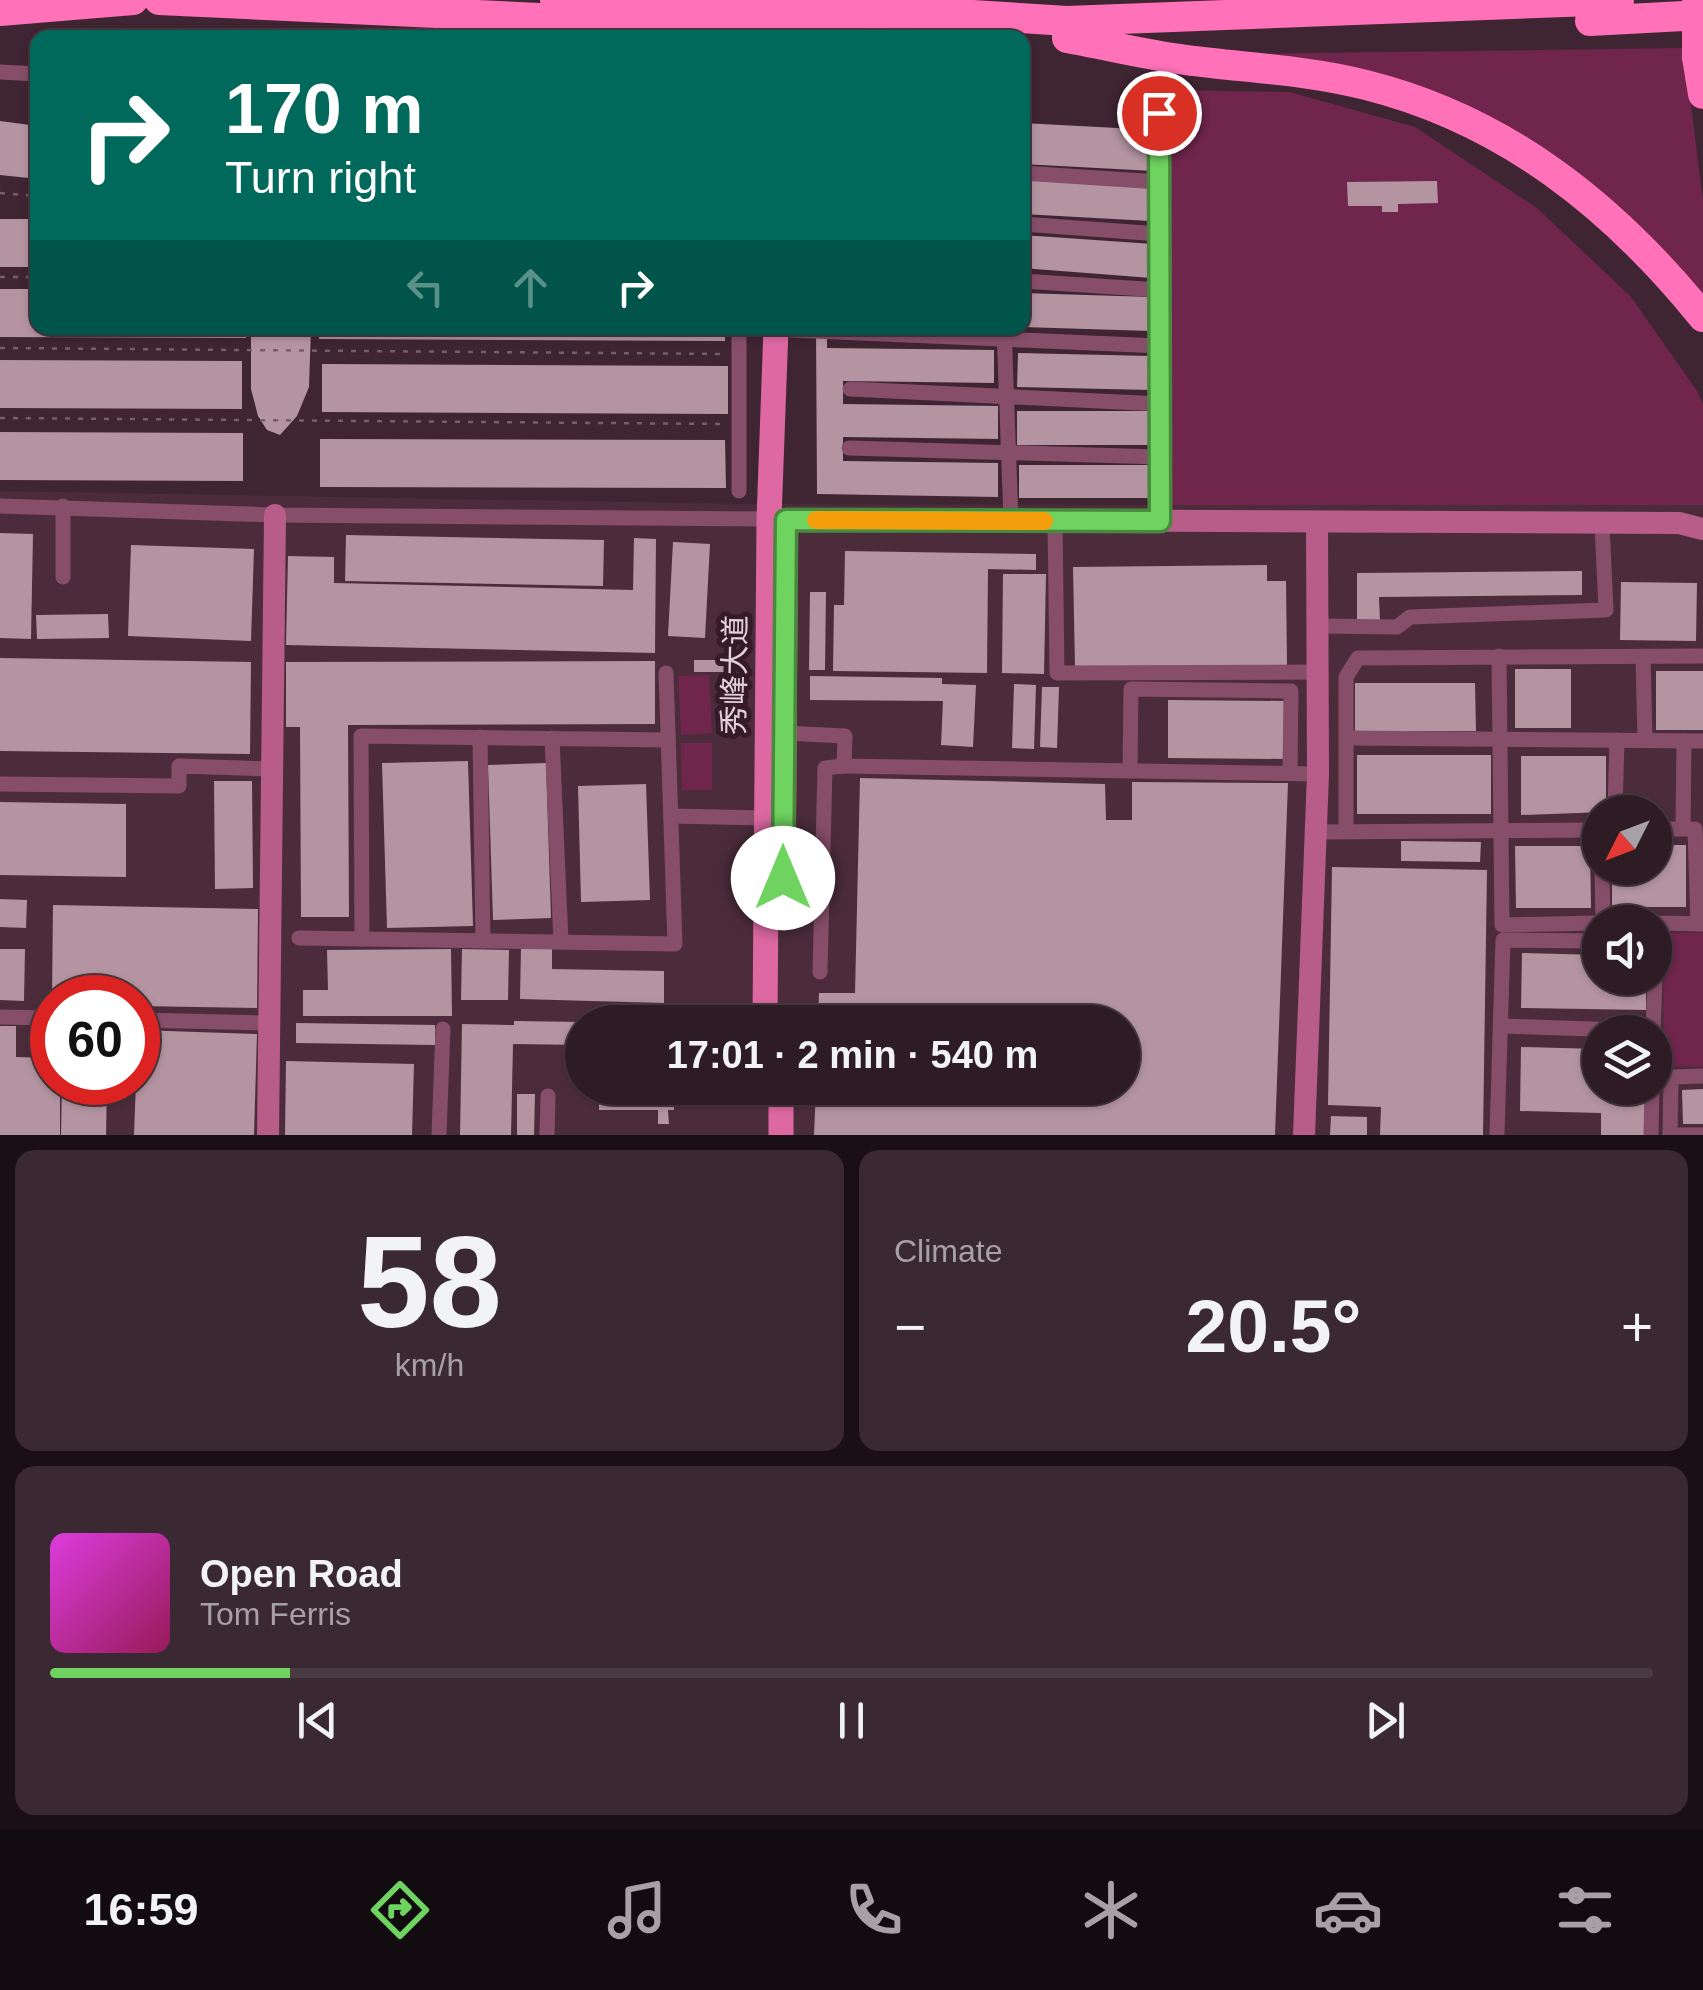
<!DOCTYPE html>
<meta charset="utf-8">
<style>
body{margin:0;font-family:Helvetica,"Noto Sans SC",sans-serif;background:#3a2932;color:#f1f3f6;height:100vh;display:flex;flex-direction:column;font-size:38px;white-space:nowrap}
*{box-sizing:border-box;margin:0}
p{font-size:32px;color:#a7a1a7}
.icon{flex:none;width:55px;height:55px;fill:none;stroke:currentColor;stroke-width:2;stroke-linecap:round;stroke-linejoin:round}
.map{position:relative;height:1135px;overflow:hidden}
.details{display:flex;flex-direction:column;gap:15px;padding:15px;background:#190f14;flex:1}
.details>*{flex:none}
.hud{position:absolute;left:30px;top:30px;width:1000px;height:305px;border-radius:20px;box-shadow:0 2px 8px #0004,0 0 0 2px #493a42;background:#00695c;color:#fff;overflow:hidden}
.needle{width:65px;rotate:228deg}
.controls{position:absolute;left:1582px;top:795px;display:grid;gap:20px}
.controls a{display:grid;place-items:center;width:90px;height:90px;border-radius:50%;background:#2e1c25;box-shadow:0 2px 8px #0004,0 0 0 2px #493a42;font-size:50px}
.speed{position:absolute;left:30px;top:975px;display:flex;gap:20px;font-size:50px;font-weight:700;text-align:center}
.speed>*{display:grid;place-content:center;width:130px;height:130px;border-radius:50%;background:#2e1c25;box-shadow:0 2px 8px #0004,0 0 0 2px #493a42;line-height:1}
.speed .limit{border:15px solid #d22;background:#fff;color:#111}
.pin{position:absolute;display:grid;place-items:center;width:85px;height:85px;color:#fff;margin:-42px;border:5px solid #fff;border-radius:50%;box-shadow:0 2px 10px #0007}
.me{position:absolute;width:110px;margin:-55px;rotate:0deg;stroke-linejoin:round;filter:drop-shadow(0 0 8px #0008)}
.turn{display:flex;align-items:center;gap:35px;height:210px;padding:0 30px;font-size:45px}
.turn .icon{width:130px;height:130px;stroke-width:2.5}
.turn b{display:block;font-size:70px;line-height:85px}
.lanes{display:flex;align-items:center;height:95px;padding:0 30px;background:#0003;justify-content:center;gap:50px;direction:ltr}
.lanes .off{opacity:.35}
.big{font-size:75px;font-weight:700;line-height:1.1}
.details .card{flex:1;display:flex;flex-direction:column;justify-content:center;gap:15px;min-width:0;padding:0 35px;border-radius:20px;background:#3a2932}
.details .dial{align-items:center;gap:0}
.dial b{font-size:130px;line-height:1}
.song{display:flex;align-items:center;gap:30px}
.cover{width:120px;height:120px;border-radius:15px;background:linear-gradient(135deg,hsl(300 70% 55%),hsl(330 70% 35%))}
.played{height:10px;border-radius:5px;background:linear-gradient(90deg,#6fd360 15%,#493a42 15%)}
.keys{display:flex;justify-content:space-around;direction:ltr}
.heat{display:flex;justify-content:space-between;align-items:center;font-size:55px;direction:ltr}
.details .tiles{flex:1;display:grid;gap:15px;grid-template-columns:1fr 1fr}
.card:last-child{grid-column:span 2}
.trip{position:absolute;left:565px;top:1005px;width:575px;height:100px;border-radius:50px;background:#2e1c25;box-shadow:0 2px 8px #0004,0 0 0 2px #493a42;font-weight:700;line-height:100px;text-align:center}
.tab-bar{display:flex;height:160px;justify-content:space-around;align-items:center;background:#120b0f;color:#a7a1a7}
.tab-bar .icon{width:70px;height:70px}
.tab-bar .on{color:#6fd360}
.tab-bar b{font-size:45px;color:#f1f3f6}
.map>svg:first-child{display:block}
.built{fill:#4c2c3b;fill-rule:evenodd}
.green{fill:#6f254c}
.building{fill:#b494a1}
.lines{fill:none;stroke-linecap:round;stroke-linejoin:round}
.path{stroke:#755e69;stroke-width:2.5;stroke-dasharray:5 8;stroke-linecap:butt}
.street{stroke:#874e69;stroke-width:15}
.secondary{stroke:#b85d89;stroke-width:22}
.primary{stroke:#dd68a2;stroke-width:25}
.highway{stroke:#ff72b9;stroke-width:30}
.highway-bridge{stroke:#ff72b9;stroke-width:30}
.route-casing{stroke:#48893e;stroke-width:25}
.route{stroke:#6fd360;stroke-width:18}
.slow{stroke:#f59e0b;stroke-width:18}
.labels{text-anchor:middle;stroke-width:10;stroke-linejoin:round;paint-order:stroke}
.street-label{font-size:30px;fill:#e2d1d8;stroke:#341b27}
</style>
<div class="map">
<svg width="1703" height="1135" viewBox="0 0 1703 1135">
<rect width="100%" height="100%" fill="#3e2531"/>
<path class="built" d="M1167,90L1289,92L1415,127L1537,208L1631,297L1697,391L1703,404V1135H0V491L745,504L1169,505ZM1600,812H1655V868H1600ZM1600,922H1655V978H1600ZM52,998H138V1082H52ZM582,1022H1122V1088H582ZM1600,1032H1655V1088H1600Z"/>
<g class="green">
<path d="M1684,48L1703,201V300L1536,152L1241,54Z"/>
<path d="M1167,90L1289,92L1415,127L1537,208L1631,297L1697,391L1703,404V505H1169Z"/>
<path d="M709,675L712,733L681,735L678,676Z"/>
<path d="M681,743H712V790H682Z"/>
<path d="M1663,933H1703V1067L1664,1066Z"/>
</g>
<g class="building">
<path d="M0,121L38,126V179L0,175Z"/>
<path d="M1022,123L1155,130L1154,171L1022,164Z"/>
<path d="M1022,180L1152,188L1150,221L1022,214Z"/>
<path d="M1437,181L1438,203L1398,204V212H1382V206H1348L1347,182Z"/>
<rect x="0" y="219" width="38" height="48"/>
<path d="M1022,235L1153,244L1151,278L1022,268Z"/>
<path d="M0,289H38V328H246V338L0,337Z"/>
<path d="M1022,293L1152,297L1151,331L1022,327Z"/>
<path d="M251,328H311L309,387L297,416L280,435L267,430L258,416L251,389Z"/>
<path d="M319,328H725V341L319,339Z"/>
<path d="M816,328H827V348L994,350V383L843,381V404L998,406V439L843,437V461L998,463V497L817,494Z"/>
<path d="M1018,353L1152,356L1151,390L1017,387Z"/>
<path d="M0,360L242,361V409L0,408Z"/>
<path d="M322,364L728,366V414L322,412Z"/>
<rect x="1017" y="411" width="134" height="34"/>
<path d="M0,432L243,433V481L0,480Z"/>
<path d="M320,439L725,440L726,488L320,487Z"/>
<path d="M1019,465H1152L1153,498H1019Z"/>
<path d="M0,533L33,534L31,639L0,638Z"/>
<path d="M346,535L604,540L603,586L345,581Z"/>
<path d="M634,538L656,539L655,653L286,645L288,556L334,557V583L633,590Z"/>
<path d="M673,542L710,544L705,638L668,636Z"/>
<path d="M131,545L254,549L251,641L128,636Z"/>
<path d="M845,551L1036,554V570L988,569L987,673L833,671L834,605H844Z"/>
<path d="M1267,565V581H1286L1287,665L1075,668L1073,567Z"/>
<path d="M1582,571V595L1379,597L1380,622H1357V573Z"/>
<path d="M1003,574H1046L1044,674L1002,673Z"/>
<path d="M1621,582L1697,583L1696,641L1620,640Z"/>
<path d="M810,592H826L825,670H809Z"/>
<path d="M108,614L109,638L37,639L36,615Z"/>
<path d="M0,658L251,662L250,754L0,751Z"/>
<rect x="694" y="660" width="34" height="12"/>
<path d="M655,661V724L348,725L349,917H301L300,727H286V662Z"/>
<rect x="1515" y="669" width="56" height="59"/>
<rect x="1656" y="671" width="47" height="59"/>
<path d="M810,676L942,678V684L976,685L973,747L941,745L943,701L810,700Z"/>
<path d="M1355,683H1475L1476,731H1355Z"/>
<path d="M1014,684L1036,685L1034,749L1012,748Z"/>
<path d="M1042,687H1059L1057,748L1040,747Z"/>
<path d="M1168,700L1286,701V759L1168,758Z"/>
<rect x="1357" y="755" width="134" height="59"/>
<path d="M1521,756H1606V812L1521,815Z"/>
<path d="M468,761L473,926L387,928L382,763Z"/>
<path d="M546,763L551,918L493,920L488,765Z"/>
<path d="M860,778L1105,784L1106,820H1132V782L1288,783L1275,1135H814L816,1088H1122V1022H818L819,993H855Z"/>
<path d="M214,781H252L253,888L215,889Z"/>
<path d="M646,784L650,900L581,902L578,786Z"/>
<path d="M0,802L126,804V877L0,875Z"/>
<path d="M1401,841L1481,842L1480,862L1401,861Z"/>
<path d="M1655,845H1686V907H1612V868H1655Z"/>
<path d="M1515,846H1590L1591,908H1516Z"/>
<path d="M1332,867L1487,870L1483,1135H1380L1381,1107L1328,1105Z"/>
<path d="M0,899L27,900L26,928L0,927Z"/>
<path d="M53,905L258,909L257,1008L138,1006V998H52Z"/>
<path d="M521,947L552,948V969L664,971V1003L520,999Z"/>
<path d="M0,949H25L24,1001L0,1000Z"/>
<path d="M451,949L452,1016H303V990H328L327,950Z"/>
<path d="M462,949L509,950L508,1000H461Z"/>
<path d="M1522,953L1600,955V978H1646V1010L1521,1008Z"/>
<path d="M514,1021L582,1022V1045L513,1044L511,1135H460L462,1024L514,1025Z"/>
<path d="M296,1023L435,1025V1045L296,1043Z"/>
<path d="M0,1026H16V1057L52,1058V1082H60V1135H0Z"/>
<path d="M138,1030L257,1034L254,1135H134Z"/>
<path d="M1521,1047L1600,1049V1088H1646L1645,1135H1601V1113L1520,1111Z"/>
<path d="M286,1061L414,1064L412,1135H285Z"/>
<path d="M62,1082H107L106,1135H61Z"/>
<path d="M599,1088H674V1110H668L669,1124H658V1110H599Z"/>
<path d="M1703,1089V1124H1683L1682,1090Z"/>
<path d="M517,1094H535L534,1135H517Z"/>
<path d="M1331,1116L1367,1117V1135H1330Z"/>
</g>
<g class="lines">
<g class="path">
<path d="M0,193L38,196"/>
<path d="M0,277H38"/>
<path d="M0,348L723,354"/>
<path d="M0,418L724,424"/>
</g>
<g class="street">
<path d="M0,72L38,74"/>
<path d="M1159,113L1160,521"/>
<path d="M1022,173L1160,182"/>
<path d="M1022,224L1160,234"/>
<path d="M1022,281L1160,290"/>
<path d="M1004,328L1011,520"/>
<path d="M790,330L1160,346"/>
<path d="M850,389L1160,404"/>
<path d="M849,448L1160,457"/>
<path d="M739,491V328"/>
<path d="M0,506L275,515L769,519"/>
<path d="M63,506V577"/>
<path d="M1055,521L1057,673L1320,672"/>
<path d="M1320,626L1397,627L1410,617L1606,610L1602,524"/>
<path d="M1499,656L1502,925L1600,923"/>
<path d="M1643,657L1645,740"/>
<path d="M784,733L845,736L844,766L1318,774"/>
<path d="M480,737L483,941"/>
<path d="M552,738L561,942"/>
<path d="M1347,738L1703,741"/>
<path d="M1130,771L1131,689L1291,691L1290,773"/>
<path d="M0,784L179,786V766L272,769"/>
<path d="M1615,812L1617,740"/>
<path d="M671,816L765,818"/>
<path d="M1655,829H1691"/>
<path d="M1683,829L1684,741"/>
<path d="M1695,829L1698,924"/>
<path d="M1346,831V677L1358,658L1703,656"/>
<path d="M1317,832L1600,830"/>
<path d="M1602,868L1603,922"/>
<path d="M1655,923L1703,924"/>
<path d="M299,938L675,944L666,673"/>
<path d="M362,939L361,736L668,740"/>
<path d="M1655,942V952"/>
<path d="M820,972L825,768L844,766"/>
<path d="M0,1017L52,1018"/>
<path d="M138,1020L269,1023"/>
<path d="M1501,1026L1653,1031"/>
<path d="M1653,1032L1655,978"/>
<path d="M439,1135L443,1029"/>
<path d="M547,1135L548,1096"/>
<path d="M1497,1135L1503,940L1600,941"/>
<path d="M1651,1135L1652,1088"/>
<path d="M1670,1135L1671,1077L1703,1076"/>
<path d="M1670,1135H1703"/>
</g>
<g class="secondary">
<path d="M769,519L1679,523L1703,529"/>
<path d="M268,1135L275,515"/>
<path d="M1304,1135L1318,774L1317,524"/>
</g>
<g class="primary">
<path d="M783,918L785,603"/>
<path d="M765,1022L769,519L776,328"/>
<path d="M781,1135V1088"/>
</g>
<g class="highway">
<path d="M159,0L966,38"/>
<path d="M555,0L894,10L1067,21L1619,0"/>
<path d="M0,11L133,0"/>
<path d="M1590,21L1703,15"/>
<path d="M1067,38C1106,45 1146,55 1186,60C1247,68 1307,70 1366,85C1506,120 1614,207 1703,317"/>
<path d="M1697,57L1703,94"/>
</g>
<path class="highway-bridge" d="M1697,57V0"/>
</g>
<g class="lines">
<g class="route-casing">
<path id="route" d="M783,878L786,520L1160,521L1159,113"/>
</g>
<use href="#route" class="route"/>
<path class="slow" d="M816,520L1044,521"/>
</g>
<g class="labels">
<g class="street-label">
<text transform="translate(735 675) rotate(-89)" y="10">秀峰大道</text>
</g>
</g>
</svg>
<div class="controls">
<a><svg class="needle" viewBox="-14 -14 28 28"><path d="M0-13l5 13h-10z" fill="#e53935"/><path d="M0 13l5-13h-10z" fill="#a7a1a7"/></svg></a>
<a><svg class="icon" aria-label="sound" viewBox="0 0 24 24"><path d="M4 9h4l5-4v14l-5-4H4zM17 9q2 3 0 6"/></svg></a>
<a><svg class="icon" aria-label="layers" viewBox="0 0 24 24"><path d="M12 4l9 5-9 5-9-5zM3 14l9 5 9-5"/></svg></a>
</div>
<div class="speed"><div class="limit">60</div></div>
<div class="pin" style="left:1159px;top:113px;background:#d93025"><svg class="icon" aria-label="arrive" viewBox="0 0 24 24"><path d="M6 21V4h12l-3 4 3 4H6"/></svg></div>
<svg class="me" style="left:783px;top:878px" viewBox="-20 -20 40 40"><circle r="19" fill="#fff"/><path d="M0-13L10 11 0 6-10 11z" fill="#6fd360"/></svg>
<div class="trip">17:01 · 2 min · 540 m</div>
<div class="hud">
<div class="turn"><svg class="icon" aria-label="right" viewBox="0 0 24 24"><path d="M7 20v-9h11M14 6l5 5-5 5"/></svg><div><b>170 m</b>Turn right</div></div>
<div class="lanes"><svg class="icon off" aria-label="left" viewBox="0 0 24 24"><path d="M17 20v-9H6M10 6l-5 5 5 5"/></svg><svg class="icon off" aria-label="ahead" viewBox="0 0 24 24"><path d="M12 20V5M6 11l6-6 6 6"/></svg><svg class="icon" aria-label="right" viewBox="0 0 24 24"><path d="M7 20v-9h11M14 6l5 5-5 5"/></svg></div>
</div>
</div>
<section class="details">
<div class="tiles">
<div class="card dial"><b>58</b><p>km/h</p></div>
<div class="card"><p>Climate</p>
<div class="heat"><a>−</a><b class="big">20.5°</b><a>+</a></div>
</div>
<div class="card">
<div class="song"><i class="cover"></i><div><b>Open Road</b><p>Tom Ferris</p></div></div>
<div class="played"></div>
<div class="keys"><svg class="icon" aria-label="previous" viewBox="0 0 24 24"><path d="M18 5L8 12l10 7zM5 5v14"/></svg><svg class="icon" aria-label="pause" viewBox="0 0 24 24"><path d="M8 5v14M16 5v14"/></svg><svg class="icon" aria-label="next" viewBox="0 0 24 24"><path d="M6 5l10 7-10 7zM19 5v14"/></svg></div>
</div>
</div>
</section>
<nav class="tab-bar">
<b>16:59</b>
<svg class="icon on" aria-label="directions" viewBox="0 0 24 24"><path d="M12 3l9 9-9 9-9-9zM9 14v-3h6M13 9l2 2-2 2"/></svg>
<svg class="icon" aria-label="music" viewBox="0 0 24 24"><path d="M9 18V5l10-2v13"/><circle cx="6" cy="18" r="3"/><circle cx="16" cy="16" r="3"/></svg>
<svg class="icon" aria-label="phone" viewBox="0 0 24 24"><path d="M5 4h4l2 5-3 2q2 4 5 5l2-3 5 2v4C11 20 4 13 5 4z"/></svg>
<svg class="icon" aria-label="climate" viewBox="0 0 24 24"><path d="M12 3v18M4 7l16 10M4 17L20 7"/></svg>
<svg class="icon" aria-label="car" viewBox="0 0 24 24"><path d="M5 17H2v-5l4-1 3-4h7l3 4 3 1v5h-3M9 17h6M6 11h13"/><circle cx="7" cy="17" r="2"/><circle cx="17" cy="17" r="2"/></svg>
<svg class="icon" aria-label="filters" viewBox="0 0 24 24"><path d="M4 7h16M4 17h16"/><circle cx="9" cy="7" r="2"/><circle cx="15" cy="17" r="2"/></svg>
</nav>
